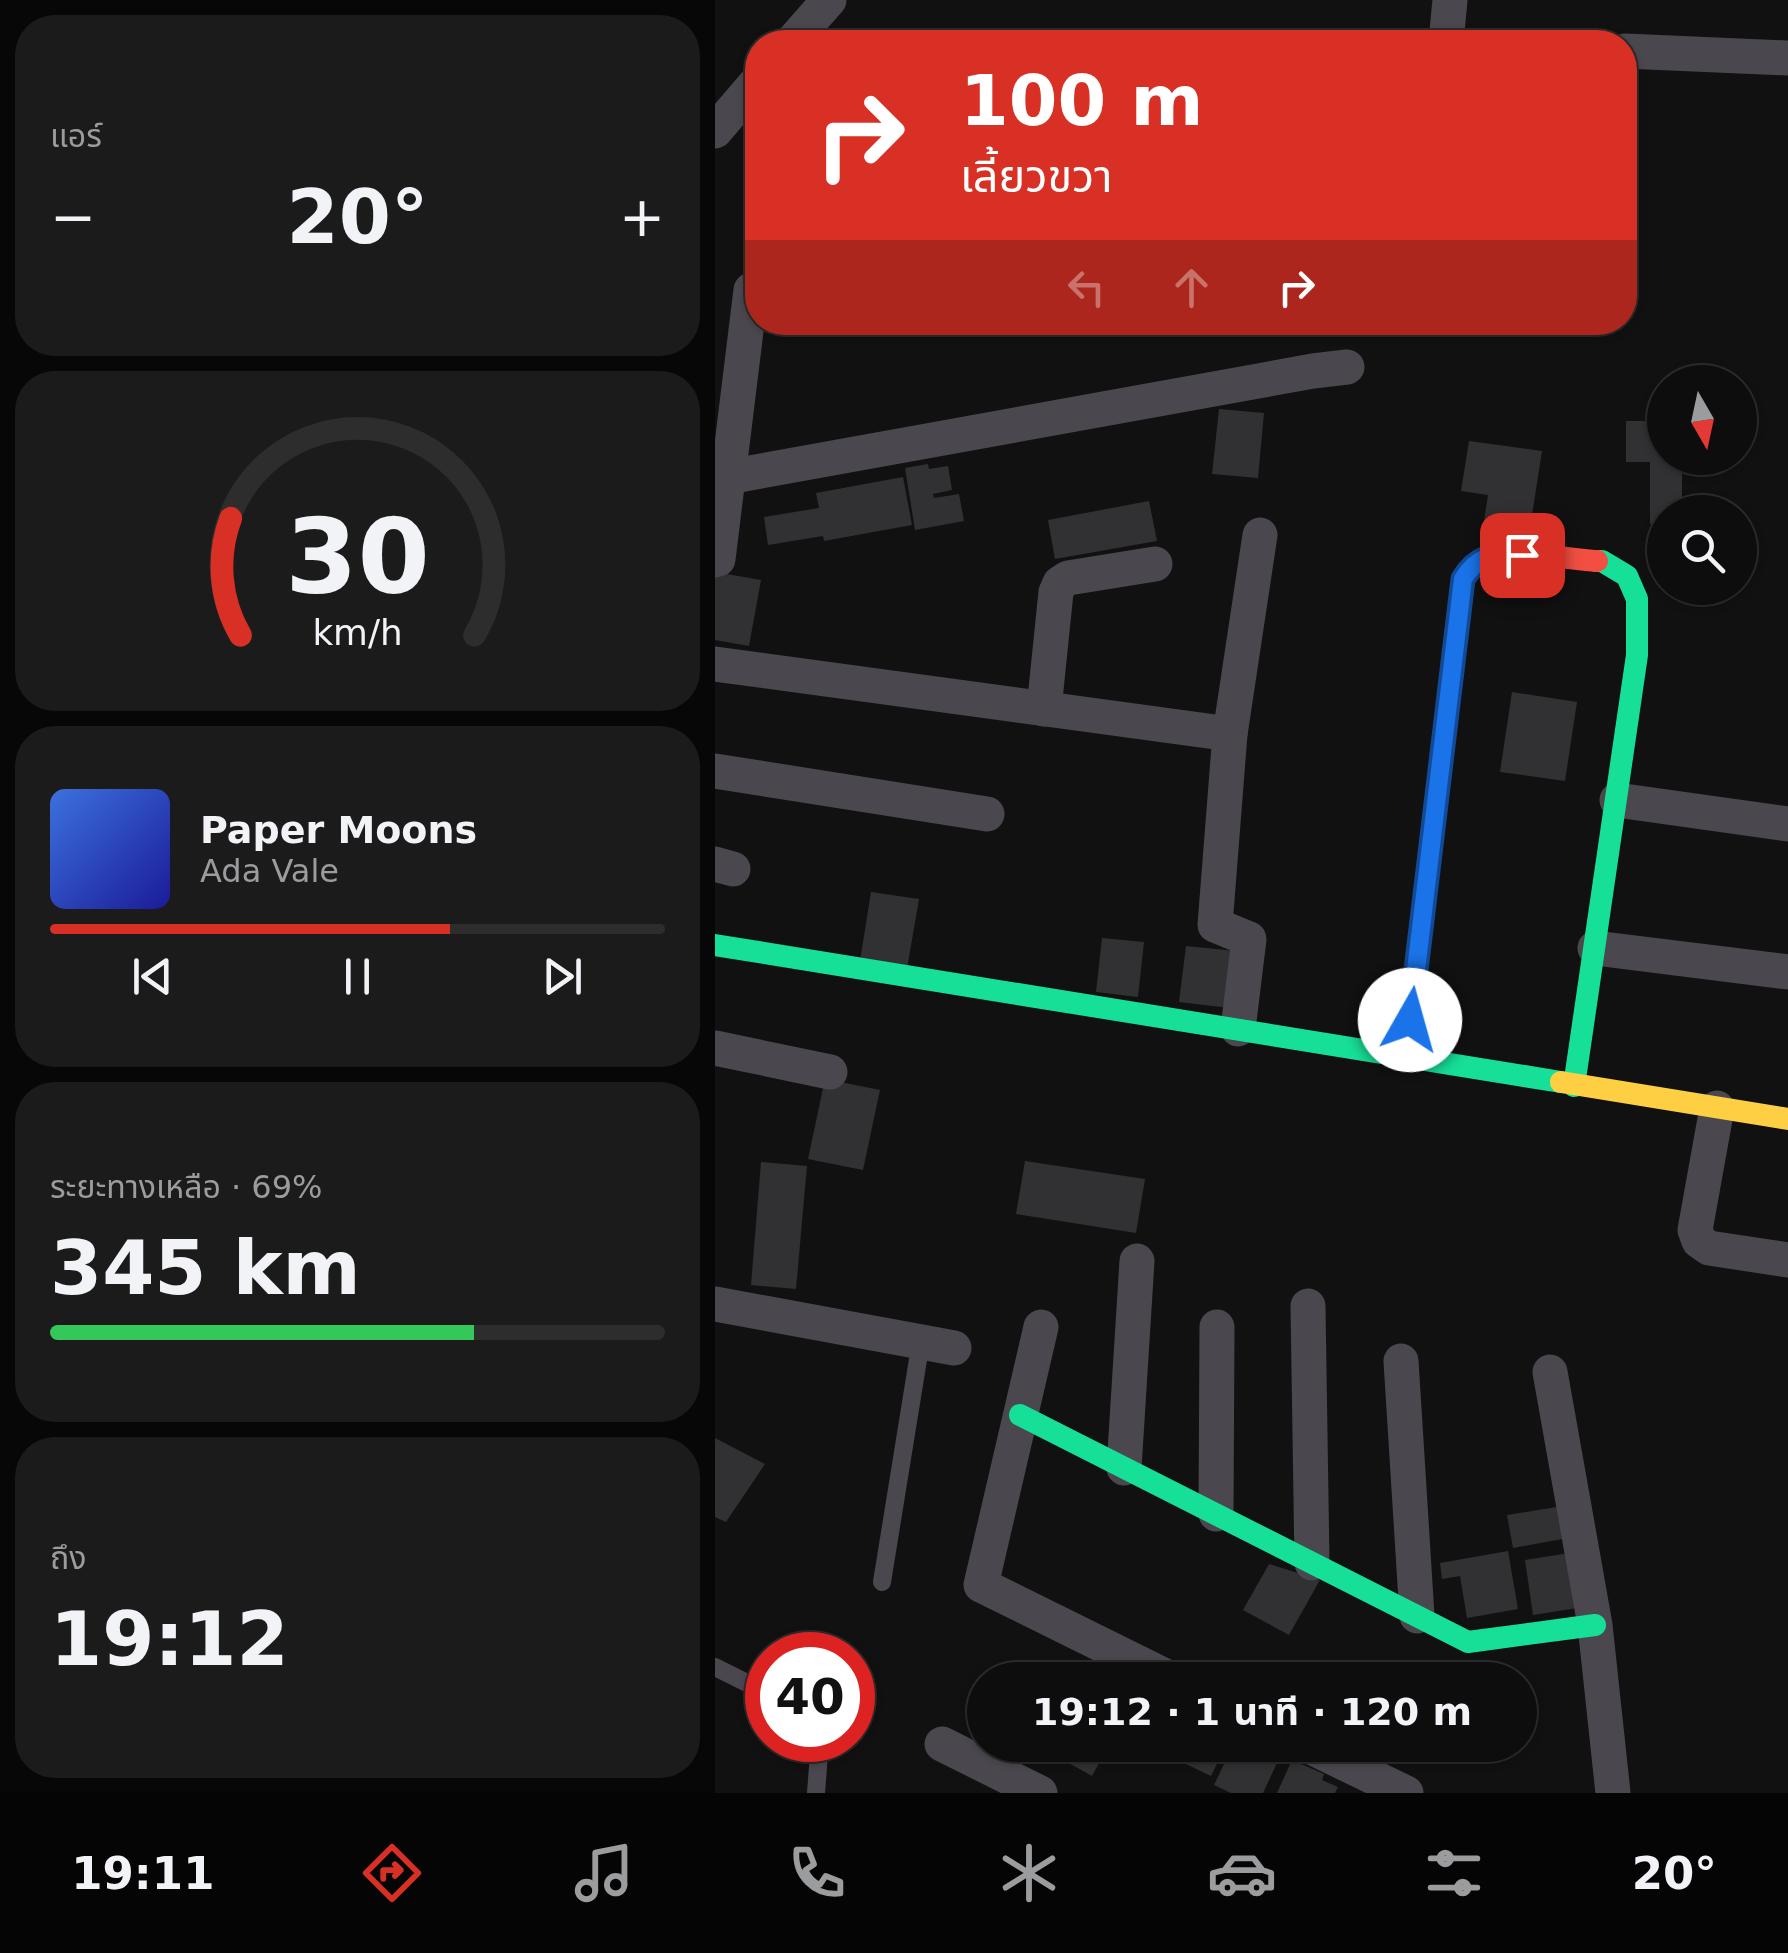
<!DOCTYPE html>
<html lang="th">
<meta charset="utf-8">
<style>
body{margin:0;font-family:"DejaVu Sans","Noto Sans Thai",sans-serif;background:#1c1b1c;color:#f1f3f6;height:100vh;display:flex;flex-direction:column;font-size:38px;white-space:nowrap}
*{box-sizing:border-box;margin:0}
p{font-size:32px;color:#9b9c9e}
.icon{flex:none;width:55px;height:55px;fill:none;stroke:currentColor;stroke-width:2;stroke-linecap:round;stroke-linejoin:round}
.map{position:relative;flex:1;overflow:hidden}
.drawer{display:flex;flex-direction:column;gap:15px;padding:15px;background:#080708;width:715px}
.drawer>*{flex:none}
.hud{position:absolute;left:30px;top:30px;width:892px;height:305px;border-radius:40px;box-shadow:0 2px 8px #0004,0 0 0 2px #2e2d2e;background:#d93025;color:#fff;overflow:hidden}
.needle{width:65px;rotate:171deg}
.tools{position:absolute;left:932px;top:365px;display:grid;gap:20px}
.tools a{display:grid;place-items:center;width:110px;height:110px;border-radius:50%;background:#0e0d0e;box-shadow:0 2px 8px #0004,0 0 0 2px #2e2d2e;font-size:50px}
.speed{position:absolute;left:30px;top:1632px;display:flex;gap:20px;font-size:50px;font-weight:700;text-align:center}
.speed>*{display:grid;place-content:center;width:130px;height:130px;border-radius:50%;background:#0e0d0e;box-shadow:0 2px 8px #0004,0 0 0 2px #2e2d2e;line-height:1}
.speed .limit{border:15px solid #d22;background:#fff;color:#111}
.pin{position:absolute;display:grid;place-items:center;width:85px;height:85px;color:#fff;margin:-42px;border-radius:20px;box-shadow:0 5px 15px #0006}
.me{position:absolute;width:110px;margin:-55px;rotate:7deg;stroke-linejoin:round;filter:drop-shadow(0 0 8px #0008)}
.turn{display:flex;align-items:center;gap:35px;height:210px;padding:0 50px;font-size:45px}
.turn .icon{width:130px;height:130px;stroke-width:2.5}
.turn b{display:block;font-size:70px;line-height:85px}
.lanes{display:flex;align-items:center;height:95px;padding:0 50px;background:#0003;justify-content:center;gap:50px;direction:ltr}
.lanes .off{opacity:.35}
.big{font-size:75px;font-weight:700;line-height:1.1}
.drawer .widget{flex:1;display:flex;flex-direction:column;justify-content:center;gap:15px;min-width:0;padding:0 35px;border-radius:40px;background:#1c1b1c}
.drawer .dial{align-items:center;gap:0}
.dial svg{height:260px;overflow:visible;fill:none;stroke:#2e2d2e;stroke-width:7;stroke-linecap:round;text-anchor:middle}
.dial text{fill:#f1f3f6;stroke:none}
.song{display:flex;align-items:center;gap:30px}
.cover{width:120px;height:120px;border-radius:15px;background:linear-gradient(135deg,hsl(220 70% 55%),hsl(240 70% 35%))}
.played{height:10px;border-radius:5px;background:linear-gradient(90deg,#d93025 65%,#2e2d2e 65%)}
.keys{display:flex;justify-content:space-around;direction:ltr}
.heat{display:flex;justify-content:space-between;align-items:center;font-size:55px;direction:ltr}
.charge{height:15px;border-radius:8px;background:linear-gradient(90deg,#34c759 69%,#2e2d2e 0)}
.trip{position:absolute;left:252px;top:1662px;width:570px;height:100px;border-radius:50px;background:#0e0d0e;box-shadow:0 2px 8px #0004,0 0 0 2px #2e2d2e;font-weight:700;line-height:100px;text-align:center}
.tabs{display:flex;height:160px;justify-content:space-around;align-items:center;background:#060506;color:#9b9c9e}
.tabs .icon{width:70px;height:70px}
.tabs .selected{color:#d93025}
.tabs b{font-size:45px;color:#f1f3f6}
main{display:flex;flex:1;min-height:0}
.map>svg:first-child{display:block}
.building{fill:#313032}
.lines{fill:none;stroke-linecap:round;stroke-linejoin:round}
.lane{stroke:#4a484e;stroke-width:18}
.street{stroke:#4a484e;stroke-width:35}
.fast{stroke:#16e098;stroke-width:22}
.slow{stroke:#ffcf43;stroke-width:22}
.jam{stroke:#f24e42;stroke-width:22}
.route-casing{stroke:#114b97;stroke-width:25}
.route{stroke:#1a73e8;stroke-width:18}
</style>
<main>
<section class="drawer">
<div class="widget"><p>แอร์</p>
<div class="heat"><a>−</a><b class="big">20°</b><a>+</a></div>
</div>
<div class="widget dial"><svg viewBox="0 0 100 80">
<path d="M14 69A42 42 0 1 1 86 69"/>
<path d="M14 69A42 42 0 0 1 11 33" stroke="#d93025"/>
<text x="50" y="56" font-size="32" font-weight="700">30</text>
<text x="50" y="72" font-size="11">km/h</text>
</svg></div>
<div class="widget">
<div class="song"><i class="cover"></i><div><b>Paper Moons</b><p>Ada Vale</p></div></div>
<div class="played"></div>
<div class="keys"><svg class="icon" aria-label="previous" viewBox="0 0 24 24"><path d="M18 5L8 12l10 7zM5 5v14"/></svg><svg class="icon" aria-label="pause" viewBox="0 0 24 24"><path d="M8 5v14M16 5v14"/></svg><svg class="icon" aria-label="next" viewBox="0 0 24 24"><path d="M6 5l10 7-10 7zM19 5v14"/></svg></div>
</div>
<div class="widget"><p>ระยะทางเหลือ · 69%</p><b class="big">345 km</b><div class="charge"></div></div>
<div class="widget"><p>ถึง</p><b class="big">19:12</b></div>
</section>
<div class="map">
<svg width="1073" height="1793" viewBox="0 0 1073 1793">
<rect width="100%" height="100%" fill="#121112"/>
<g class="building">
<path d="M504,409L549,413L543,478L497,474Z"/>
<path d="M911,421H950V458H967V512H950V524H935V462H911Z"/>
<path d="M754,441L827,451L815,528L769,521L773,495L746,491Z"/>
<path d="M213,464L214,469L233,466L237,490L218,494L219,498L244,494L249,521L200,530L190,468Z"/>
<path d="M188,477L197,525L109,541L108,536L53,545L49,517L104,508L101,493Z"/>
<path d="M434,501L442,541L340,559L333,520Z"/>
<path d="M0,572L46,580L34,646L0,640Z"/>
<path d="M797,692L862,702L850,781L785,772Z"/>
<path d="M156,892L204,899L192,969L145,961Z"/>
<path d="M387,938L429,942L423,997L381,992Z"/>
<path d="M471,946L521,951L515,1008L464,1002Z"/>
<path d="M110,1079L165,1090L148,1170L93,1159Z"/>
<path d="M310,1161L430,1179L421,1233L301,1214Z"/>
<path d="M46,1162L92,1166L81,1289L36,1285Z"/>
<path d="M0,1438L50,1464L11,1522L0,1517Z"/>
<path d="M848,1506L853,1538L798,1548L792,1515Z"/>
<path d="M793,1551L803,1609L752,1618L745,1576L727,1579L725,1563Z"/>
<path d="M861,1552L869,1607L818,1615L810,1560Z"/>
<path d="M554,1564L605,1580L574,1635L528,1610Z"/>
<path d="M321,1745H394L377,1776Z"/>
<path d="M452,1745H511L496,1776L448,1753Z"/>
<path d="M518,1745H559L553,1757L563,1761L548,1793H516L499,1785Z"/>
<path d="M577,1760L609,1774L607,1780L623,1787L620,1793H562Z"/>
</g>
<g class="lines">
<g class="lane">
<path d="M167,1582L206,1341"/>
<path d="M0,1667L52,1693"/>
<path d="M101,1793L105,1740"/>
</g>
<g class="street">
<path d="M77,42L114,0"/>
<path d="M731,42L735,0"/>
<path d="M910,51L1073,58"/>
<path d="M0,131L42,82"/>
<path d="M13,477L598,371L632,367"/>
<path d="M0,560L3,559L36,290L42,289"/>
<path d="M0,664L515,734"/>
<path d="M329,709L341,592L345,583L353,578L440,564"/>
<path d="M0,771L272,814"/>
<path d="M902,800L1073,824"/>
<path d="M0,864L18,869"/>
<path d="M880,948L1073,972"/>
<path d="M523,1029L534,939L500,925L515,734L545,535"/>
<path d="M0,1048L115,1072"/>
<path d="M1002,1108L980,1230L984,1241L994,1248L1073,1260"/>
<path d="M0,1304L239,1348"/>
<path d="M593,1306L597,1563"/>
<path d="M326,1327L266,1585L458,1680"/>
<path d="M686,1361L702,1616"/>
<path d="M835,1372L880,1625L898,1793"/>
<path d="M409,1468L422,1261"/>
<path d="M501,1514L502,1327"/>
<path d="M227,1744L325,1793"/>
<path d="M592,1745L691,1793"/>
</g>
<g class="fast">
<path d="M0,945L846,1082"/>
<path d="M859,1086L922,655V599L912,576L887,561H882"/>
<path d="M305,1415L753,1642L880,1625"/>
</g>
<path class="slow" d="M846,1082L1073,1119"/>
<path class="jam" d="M691,1057L749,579C753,571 756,565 764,561C787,548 855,559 882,561"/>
</g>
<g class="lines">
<g class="route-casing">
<path id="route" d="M695,1020L748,579C765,552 779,557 807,555"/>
</g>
<use href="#route" class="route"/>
</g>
</svg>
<div class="tools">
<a><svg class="needle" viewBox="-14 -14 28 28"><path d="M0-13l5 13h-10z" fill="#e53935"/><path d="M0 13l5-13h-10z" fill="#9b9c9e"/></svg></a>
<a><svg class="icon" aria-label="search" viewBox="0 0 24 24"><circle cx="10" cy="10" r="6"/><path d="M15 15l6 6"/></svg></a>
</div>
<div class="speed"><div class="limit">40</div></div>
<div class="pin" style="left:807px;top:555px;background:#d93025"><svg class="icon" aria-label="arrive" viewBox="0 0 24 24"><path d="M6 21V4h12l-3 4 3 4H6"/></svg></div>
<svg class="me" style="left:695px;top:1020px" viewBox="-20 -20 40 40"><circle r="19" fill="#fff"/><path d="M0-13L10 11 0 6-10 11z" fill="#1a73e8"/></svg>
<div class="trip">19:12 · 1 นาที · 120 m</div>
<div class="hud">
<div class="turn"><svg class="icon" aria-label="right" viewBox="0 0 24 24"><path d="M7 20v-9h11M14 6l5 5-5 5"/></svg><div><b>100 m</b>เลี้ยวขวา</div></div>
<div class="lanes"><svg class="icon off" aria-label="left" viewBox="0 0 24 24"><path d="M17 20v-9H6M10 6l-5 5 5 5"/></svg><svg class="icon off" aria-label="ahead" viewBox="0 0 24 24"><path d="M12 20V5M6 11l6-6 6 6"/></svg><svg class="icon" aria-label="right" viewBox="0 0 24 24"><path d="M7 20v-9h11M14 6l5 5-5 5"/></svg></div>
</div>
</div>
</main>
<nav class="tabs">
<b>19:11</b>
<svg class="icon selected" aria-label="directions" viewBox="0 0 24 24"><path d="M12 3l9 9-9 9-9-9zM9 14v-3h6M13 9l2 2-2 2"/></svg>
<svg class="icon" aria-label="music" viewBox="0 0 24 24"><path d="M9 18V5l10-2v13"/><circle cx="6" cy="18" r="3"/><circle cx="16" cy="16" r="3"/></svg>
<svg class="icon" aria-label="phone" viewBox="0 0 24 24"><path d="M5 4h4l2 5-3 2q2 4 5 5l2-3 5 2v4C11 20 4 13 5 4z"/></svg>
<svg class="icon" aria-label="climate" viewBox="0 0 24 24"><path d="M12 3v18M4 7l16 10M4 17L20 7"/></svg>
<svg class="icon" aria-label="car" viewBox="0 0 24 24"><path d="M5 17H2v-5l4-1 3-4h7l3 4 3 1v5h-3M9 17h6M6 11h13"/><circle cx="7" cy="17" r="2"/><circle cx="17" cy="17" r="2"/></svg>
<svg class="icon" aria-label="filters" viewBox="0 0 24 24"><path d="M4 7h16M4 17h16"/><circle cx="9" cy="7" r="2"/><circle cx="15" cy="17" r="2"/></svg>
<b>20°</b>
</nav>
